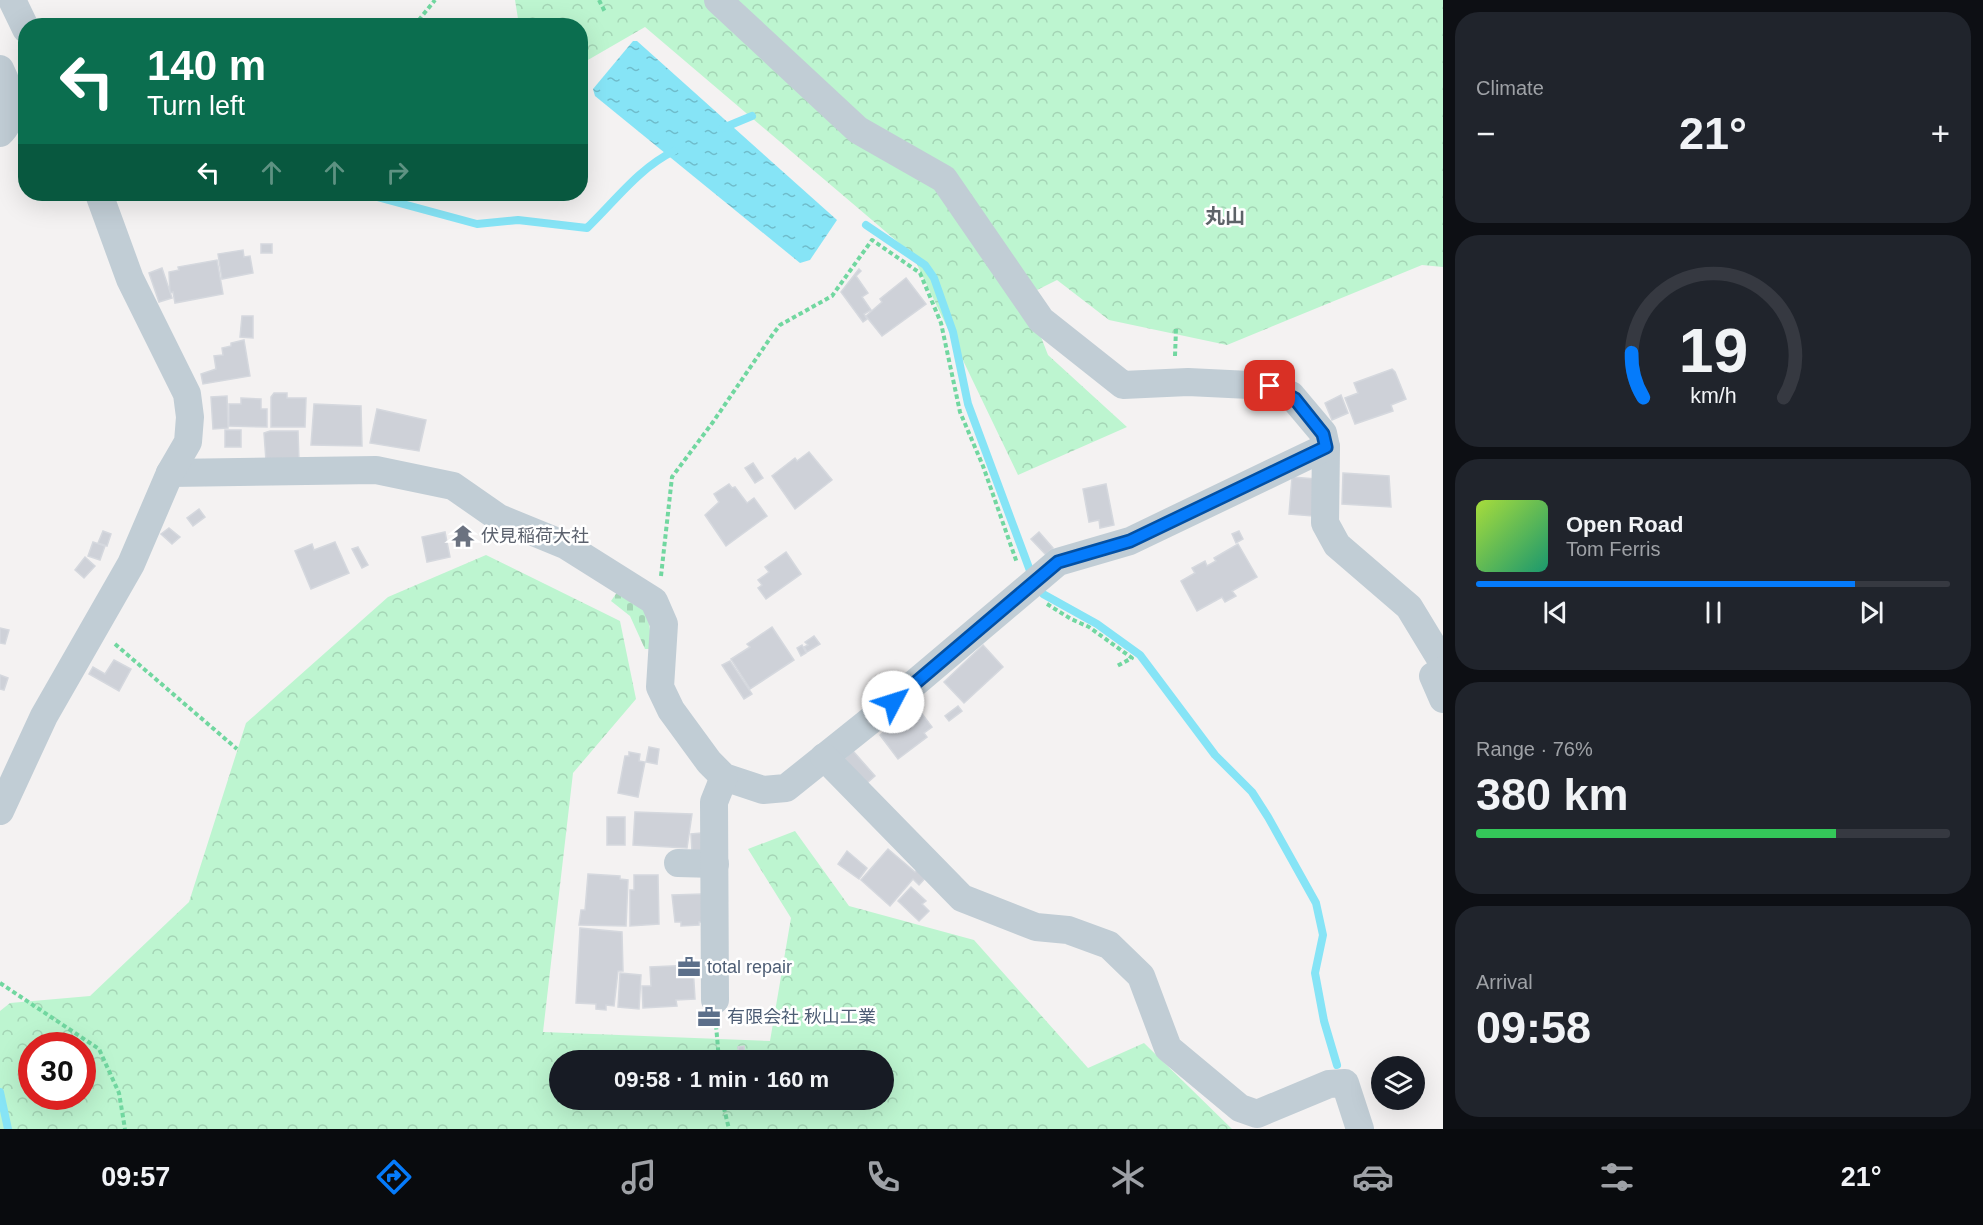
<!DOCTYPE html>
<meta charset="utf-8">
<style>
body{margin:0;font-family:Helvetica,"Noto Sans JP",sans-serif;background:#20242c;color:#f1f3f6;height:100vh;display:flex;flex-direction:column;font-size:22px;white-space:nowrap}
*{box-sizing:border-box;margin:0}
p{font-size:20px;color:#9ea1a6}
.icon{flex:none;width:33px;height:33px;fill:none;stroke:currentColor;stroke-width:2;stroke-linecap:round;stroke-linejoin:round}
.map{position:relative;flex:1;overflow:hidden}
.sheet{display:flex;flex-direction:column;gap:12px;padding:12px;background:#0d0f14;width:540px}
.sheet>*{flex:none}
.hud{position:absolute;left:18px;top:18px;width:570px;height:183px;border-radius:24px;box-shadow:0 6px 24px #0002;background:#0b6e4f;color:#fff;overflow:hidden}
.tools{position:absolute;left:1371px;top:1056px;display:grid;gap:12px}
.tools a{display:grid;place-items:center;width:54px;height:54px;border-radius:50%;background:#171b24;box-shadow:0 6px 24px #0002;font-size:30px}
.speed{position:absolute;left:18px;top:1032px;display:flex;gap:12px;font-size:30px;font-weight:700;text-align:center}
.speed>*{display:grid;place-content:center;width:78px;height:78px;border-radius:50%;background:#171b24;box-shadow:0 6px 24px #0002;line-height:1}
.speed .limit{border:9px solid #d22;background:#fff;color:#111}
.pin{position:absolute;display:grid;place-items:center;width:51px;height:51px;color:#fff;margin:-26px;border-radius:12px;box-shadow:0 3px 9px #0006}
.me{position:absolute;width:66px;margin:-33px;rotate:50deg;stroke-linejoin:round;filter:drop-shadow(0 0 4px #0008)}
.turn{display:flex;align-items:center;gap:21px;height:126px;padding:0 30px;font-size:27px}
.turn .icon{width:78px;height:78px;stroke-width:2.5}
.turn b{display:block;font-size:42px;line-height:51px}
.lanes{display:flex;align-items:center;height:57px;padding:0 30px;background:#0003;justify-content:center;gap:30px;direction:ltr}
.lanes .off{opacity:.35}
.big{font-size:45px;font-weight:700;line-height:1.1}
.sheet .widget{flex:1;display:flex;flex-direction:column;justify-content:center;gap:9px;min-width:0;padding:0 21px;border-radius:24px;background:#20242c}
.sheet .dial{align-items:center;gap:0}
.dial svg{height:156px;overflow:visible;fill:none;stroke:#363941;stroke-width:7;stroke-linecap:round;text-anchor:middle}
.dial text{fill:#f1f3f6;stroke:none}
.song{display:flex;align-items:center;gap:18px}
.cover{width:72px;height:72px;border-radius:9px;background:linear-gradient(135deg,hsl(80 70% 55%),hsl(160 70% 35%))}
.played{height:6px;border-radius:3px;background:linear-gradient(90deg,#057bfb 80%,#363941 80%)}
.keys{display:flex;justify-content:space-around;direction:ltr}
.heat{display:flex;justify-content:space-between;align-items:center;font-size:33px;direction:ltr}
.charge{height:9px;border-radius:4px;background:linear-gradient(90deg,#34c759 76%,#363941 0)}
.trip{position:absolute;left:549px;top:1050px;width:345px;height:60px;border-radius:30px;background:#171b24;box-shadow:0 6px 24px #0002;font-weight:700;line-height:60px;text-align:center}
.tab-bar{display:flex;height:96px;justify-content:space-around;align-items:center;background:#090b0e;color:#9ea1a6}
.tab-bar .icon{width:42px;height:42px}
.tab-bar .current{color:#057bfb}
.tab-bar b{font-size:27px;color:#f1f3f6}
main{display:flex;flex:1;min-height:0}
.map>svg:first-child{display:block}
.forest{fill:url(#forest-crowns);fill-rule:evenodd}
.cemetery{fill:url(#cemetery-stones)}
.water{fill:url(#water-ripples)}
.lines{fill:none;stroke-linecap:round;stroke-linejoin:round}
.stream{stroke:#86e4f6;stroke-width:8}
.building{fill:#ced1d8;stroke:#d5d8de;stroke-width:1.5}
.path{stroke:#71d7a0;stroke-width:4;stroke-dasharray:4.5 3;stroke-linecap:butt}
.minor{stroke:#c1cdd5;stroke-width:28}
.route-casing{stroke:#0350a3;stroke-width:15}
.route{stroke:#057bfb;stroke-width:10}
.labels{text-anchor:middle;stroke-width:5;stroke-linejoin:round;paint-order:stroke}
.worship-label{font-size:18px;fill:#5b616d;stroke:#fff;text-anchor:start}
.service-label{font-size:18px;fill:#4e5e75;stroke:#fff;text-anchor:start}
.neighbourhood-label{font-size:20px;font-weight:bold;fill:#5d6368;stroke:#fff}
</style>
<main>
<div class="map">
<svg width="1443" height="1129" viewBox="0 0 1443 1129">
<defs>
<pattern id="forest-crowns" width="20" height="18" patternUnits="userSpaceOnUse" patternTransform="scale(1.5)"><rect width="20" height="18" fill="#bdf5d0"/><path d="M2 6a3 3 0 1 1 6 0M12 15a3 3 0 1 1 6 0" fill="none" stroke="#a4d4b5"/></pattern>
<pattern id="cemetery-stones" width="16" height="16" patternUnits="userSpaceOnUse" patternTransform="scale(1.5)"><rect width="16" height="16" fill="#bdf5d0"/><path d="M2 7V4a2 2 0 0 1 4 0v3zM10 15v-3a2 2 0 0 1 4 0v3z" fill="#a4d4b5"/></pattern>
<pattern id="water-ripples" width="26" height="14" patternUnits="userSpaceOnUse" patternTransform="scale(1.5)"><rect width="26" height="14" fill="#86e4f6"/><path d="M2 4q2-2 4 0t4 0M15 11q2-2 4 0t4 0" fill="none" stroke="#6fbccb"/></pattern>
</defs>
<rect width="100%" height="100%" fill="#f4f2f2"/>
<g class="forest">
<path d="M515,0H1443V267L1422,265L1227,345L1109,320L1057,280L1025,296L1048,355L1127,427L1018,475L912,254L645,27L581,64L580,26L519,25Z"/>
<path d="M486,555L620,621L636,699L573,773L543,1032L770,1041L791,918L748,849L795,831L849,906L974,940L1088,1068L1144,1043L1232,1129H0V1011L10,1003L90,996L189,902L246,723L388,597ZM32,1046H82V1096H32ZM560,1060H884V1100H560Z"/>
</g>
<path class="cemetery" d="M620,588L646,605L653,649H645L630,616L611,601Z"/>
<path class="water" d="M633,41H637L837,220L810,260L800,263L595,96L593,89Z"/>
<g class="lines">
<g class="stream">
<path d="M723,128L752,116"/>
<path d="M366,194L477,224L518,220L587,228C615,201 639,168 674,151"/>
<path d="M866,225L925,265L934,278L953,332L968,404L1032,576"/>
<path d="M1038,586L1043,594L1097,624L1140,655L1215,755L1252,792L1268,817L1316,903L1323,935L1315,973L1324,1021L1337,1065"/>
<path d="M0,1092L8,1129"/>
</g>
</g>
<g class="building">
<rect x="261" y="244" width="11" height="9"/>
<path d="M243,250L244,257L250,256L253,273L222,279L218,254Z"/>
<path d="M217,260L223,294L175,303L173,292L170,293L169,272L179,270L178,267Z"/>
<path d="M162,268L172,298L159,302L149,273Z"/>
<path d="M859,269L861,271L856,276L868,293L862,297L871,310L864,314L867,319L863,322L841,292Z"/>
<path d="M906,278L926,304L882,336L866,316L882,302L880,299Z"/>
<path d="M242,316H253V338L240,337Z"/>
<path d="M244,340L250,376L203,384L201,374L216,369L214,356L223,355L222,348L231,346V343Z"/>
<path d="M1392,369L1395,372L1406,399L1391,405L1393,411L1355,424L1345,398L1358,393L1354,383Z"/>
<path d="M274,393H287V398H306L305,427H271V397Z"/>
<path d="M1341,395L1348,413L1332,420L1325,403Z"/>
<path d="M227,396L228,428L213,429L211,397Z"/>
<path d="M241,398L261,399V409H267V427L229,426V404H241Z"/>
<path d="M314,404L361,406L362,446L311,445Z"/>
<path d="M377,409L426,420L419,451L370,443Z"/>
<rect x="225" y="430" width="16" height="17"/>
<path d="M270,431H298L299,461H266L264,433Z"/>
<path d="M809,452L832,480L795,509L772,476L795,458L797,461Z"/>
<path d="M753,463L763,478L755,483L745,468Z"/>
<path d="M1343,473L1389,476L1391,507L1342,504Z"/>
<path d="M1292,477L1316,479L1313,516L1289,514Z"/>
<path d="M729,484L732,488L735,487L747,503L754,498L767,516L726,546L705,515L719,502L714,494Z"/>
<path d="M1106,484L1114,525L1100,528L1099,520L1089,522L1083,489Z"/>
<path d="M199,509L205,517L193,526L187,518Z"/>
<path d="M169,528L180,537L172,544L161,534Z"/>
<path d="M103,531L111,534L107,546L98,543Z"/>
<path d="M1239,531L1243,539L1236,543L1232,534Z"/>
<path d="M445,532L450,557L427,562L422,537Z"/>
<path d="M1039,532L1053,548L1046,555L1031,539Z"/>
<path d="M93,542L105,546L100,560L88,556Z"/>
<path d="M335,542L349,573L311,589L295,551L312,544L314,550Z"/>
<path d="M1238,544L1257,577L1232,591L1236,596L1225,602L1222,597L1197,611L1181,581L1195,573L1192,568L1205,561L1207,566L1216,561L1214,558Z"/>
<path d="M358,547L368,565L362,568L352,549Z"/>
<path d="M786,552L801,574L766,599L758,588L762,585L758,580L769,572L765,567Z"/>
<path d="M85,557L95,566L84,578L75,570Z"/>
<path d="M772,627L794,660L750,689L731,659L750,647L747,644Z"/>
<path d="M0,628L9,630L5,644L0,643Z"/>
<path d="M814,636L820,644L807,652L804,647L808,645L805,642Z"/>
<path d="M802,645L806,653L801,656L797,648Z"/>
<path d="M983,645L1003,667L964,703L944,682Z"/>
<path d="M114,660L131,669L119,691L89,674L93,667L105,674Z"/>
<path d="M730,661L752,694L744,699L722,665Z"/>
<path d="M0,675L8,678L4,690L0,689Z"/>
<path d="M958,706L962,711L949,721L945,716Z"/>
<path d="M917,707L932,727L924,733L927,737L898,759L880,735L906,712L907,714Z"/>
<path d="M649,747L659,749L657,764L646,762Z"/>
<path d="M853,751L875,776L867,783L844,759Z"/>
<path d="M629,752L640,754L639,761L645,762L638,797L618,793L625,756H629Z"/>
<path d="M635,812L692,814L687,848L633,845Z"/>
<rect x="607" y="817" width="18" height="28"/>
<path d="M701,833L702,851L692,852L691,834Z"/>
<path d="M888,849L915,872L919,868L928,875L919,885L913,879L890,906L861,880Z"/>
<path d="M847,851L867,868L859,879L838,864Z"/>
<path d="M588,874L620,876V879L628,880L626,926L579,925L581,910H585Z"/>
<path d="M634,875H658L659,924L630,926V890H634Z"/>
<path d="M911,887L926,901L922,904L929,911L919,921L898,901Z"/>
<path d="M702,894L705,922H699V925L681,926V922H675L672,895Z"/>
<path d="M580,928L622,932L623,971H618L614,1006L606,1005V1010L596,1009V1004L576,1003Z"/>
<path d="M693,965L695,999L676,1000L677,1006L643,1008L642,986H651L650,967Z"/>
<path d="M620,973L641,975L639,1009L618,1007Z"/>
<path d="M744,1046L745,1058L739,1059L738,1047Z"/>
</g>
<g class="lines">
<g class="path">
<path d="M599,0L605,12"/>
<path d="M414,26L435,0"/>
<path d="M1175,356L1176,329"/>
<path d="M661,576L672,477L713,422L773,334L780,325L832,296L872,240L920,273L941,323L960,412L983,466L1017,563"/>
<path d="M1047,604L1071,619L1089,627L1132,658L1117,666"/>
<path d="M115,644L237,749"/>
<path d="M0,983L99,1049L119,1093L125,1129"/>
<path d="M716,1025L719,1060"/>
<path d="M722,1100L729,1129"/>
</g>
<g class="minor">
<path d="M12,0L26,29"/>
<path d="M718,0L858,130L944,179L1041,320L1123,385L1188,382L1270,386L1291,395L1323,433L1326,447L1325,523L1337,545L1409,607L1443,663"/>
<path d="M0,69C10,89 18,116 0,133"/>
<path d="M170,473L376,470L453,486L499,518L565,545L654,601L664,624L660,687L671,710L709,762L724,777L763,790L786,788L876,716L1058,562L1130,541L1326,447"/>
<path d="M1443,670L1433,676L1443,699"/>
<path d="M824,757L962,898L1036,927L1068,930L1109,945L1141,976L1168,1048L1240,1108L1257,1114L1329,1084L1345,1083L1360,1129"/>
<path d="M0,811L44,716L131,564L170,473L188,442L190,417L187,394L130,279L99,194"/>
<path d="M678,863L715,864"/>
<path d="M715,1000L714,802L724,777"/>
</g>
</g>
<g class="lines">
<g class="route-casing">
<path id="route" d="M893,702L1058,562L1130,541L1326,447L1323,434L1295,399L1270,386"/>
</g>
<use href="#route" class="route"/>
</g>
<defs>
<g id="temple-bare" transform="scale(1.8)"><path d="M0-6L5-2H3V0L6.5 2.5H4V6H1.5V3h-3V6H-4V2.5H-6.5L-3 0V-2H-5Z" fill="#6b7280" stroke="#fff" stroke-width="2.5" paint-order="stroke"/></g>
<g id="office-bare" transform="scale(1.8)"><path d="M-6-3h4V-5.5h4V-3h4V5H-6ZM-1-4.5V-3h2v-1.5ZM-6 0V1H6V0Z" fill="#5c6f8a" stroke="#fff" stroke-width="2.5" paint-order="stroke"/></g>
</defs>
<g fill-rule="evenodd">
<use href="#temple-bare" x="463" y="536"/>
<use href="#office-bare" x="689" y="967"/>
<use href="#office-bare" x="709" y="1017"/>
</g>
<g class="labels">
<g class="worship-label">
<text x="481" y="542">伏見稲荷大社</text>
</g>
<g class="service-label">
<text x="707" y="973">total repair</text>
<text x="727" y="1023">有限会社 秋山工業</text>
</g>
<g class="neighbourhood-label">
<text x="1225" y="223">丸山</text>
</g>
</g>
</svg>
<div class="tools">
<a><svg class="icon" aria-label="layers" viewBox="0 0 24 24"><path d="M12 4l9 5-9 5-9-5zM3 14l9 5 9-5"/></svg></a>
</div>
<div class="speed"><div class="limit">30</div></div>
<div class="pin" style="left:1270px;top:386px;background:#d93025"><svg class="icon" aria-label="arrive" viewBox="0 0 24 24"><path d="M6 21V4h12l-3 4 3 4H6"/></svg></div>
<svg class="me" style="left:893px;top:702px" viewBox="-20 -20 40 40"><circle r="19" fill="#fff"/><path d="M0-13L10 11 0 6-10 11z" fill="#057bfb"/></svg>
<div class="trip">09:58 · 1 min · 160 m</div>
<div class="hud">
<div class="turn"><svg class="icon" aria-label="left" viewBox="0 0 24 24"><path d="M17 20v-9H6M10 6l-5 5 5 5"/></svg><div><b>140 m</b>Turn left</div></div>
<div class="lanes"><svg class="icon" aria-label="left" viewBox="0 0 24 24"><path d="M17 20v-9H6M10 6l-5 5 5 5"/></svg><svg class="icon off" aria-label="ahead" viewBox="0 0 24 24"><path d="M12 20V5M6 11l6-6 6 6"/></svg><svg class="icon off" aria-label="ahead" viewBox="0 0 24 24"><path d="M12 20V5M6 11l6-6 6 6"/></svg><svg class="icon off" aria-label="right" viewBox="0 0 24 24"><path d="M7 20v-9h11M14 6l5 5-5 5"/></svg></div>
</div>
</div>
<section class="sheet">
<div class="widget"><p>Climate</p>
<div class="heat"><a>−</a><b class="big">21°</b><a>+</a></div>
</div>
<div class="widget dial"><svg viewBox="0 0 100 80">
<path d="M14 69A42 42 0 1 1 86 69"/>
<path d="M14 69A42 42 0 0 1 8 46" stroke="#057bfb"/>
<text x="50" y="56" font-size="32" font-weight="700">19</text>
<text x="50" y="72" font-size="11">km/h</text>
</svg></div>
<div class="widget">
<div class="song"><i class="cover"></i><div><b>Open Road</b><p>Tom Ferris</p></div></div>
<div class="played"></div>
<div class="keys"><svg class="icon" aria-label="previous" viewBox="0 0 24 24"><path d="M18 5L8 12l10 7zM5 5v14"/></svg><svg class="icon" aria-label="pause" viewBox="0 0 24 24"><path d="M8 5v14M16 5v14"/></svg><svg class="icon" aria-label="next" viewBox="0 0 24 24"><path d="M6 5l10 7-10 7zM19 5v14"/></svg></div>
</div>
<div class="widget"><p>Range · 76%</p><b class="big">380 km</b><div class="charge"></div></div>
<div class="widget"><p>Arrival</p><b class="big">09:58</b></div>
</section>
</main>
<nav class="tab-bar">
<b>09:57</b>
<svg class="icon current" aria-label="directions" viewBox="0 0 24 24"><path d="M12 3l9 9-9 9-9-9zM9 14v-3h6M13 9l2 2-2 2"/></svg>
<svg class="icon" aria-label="music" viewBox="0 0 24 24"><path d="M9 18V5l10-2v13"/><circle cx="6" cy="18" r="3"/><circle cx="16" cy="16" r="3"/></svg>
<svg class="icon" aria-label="phone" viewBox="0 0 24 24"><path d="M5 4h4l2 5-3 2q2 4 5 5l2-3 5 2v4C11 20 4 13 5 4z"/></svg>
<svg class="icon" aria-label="climate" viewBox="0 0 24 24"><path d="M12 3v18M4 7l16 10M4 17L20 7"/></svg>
<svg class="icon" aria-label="car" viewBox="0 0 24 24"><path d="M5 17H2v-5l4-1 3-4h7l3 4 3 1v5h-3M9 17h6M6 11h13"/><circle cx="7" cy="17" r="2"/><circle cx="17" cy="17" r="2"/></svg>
<svg class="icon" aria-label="filters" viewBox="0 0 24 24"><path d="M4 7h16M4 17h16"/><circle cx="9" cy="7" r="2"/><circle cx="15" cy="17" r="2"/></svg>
<b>21°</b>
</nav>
